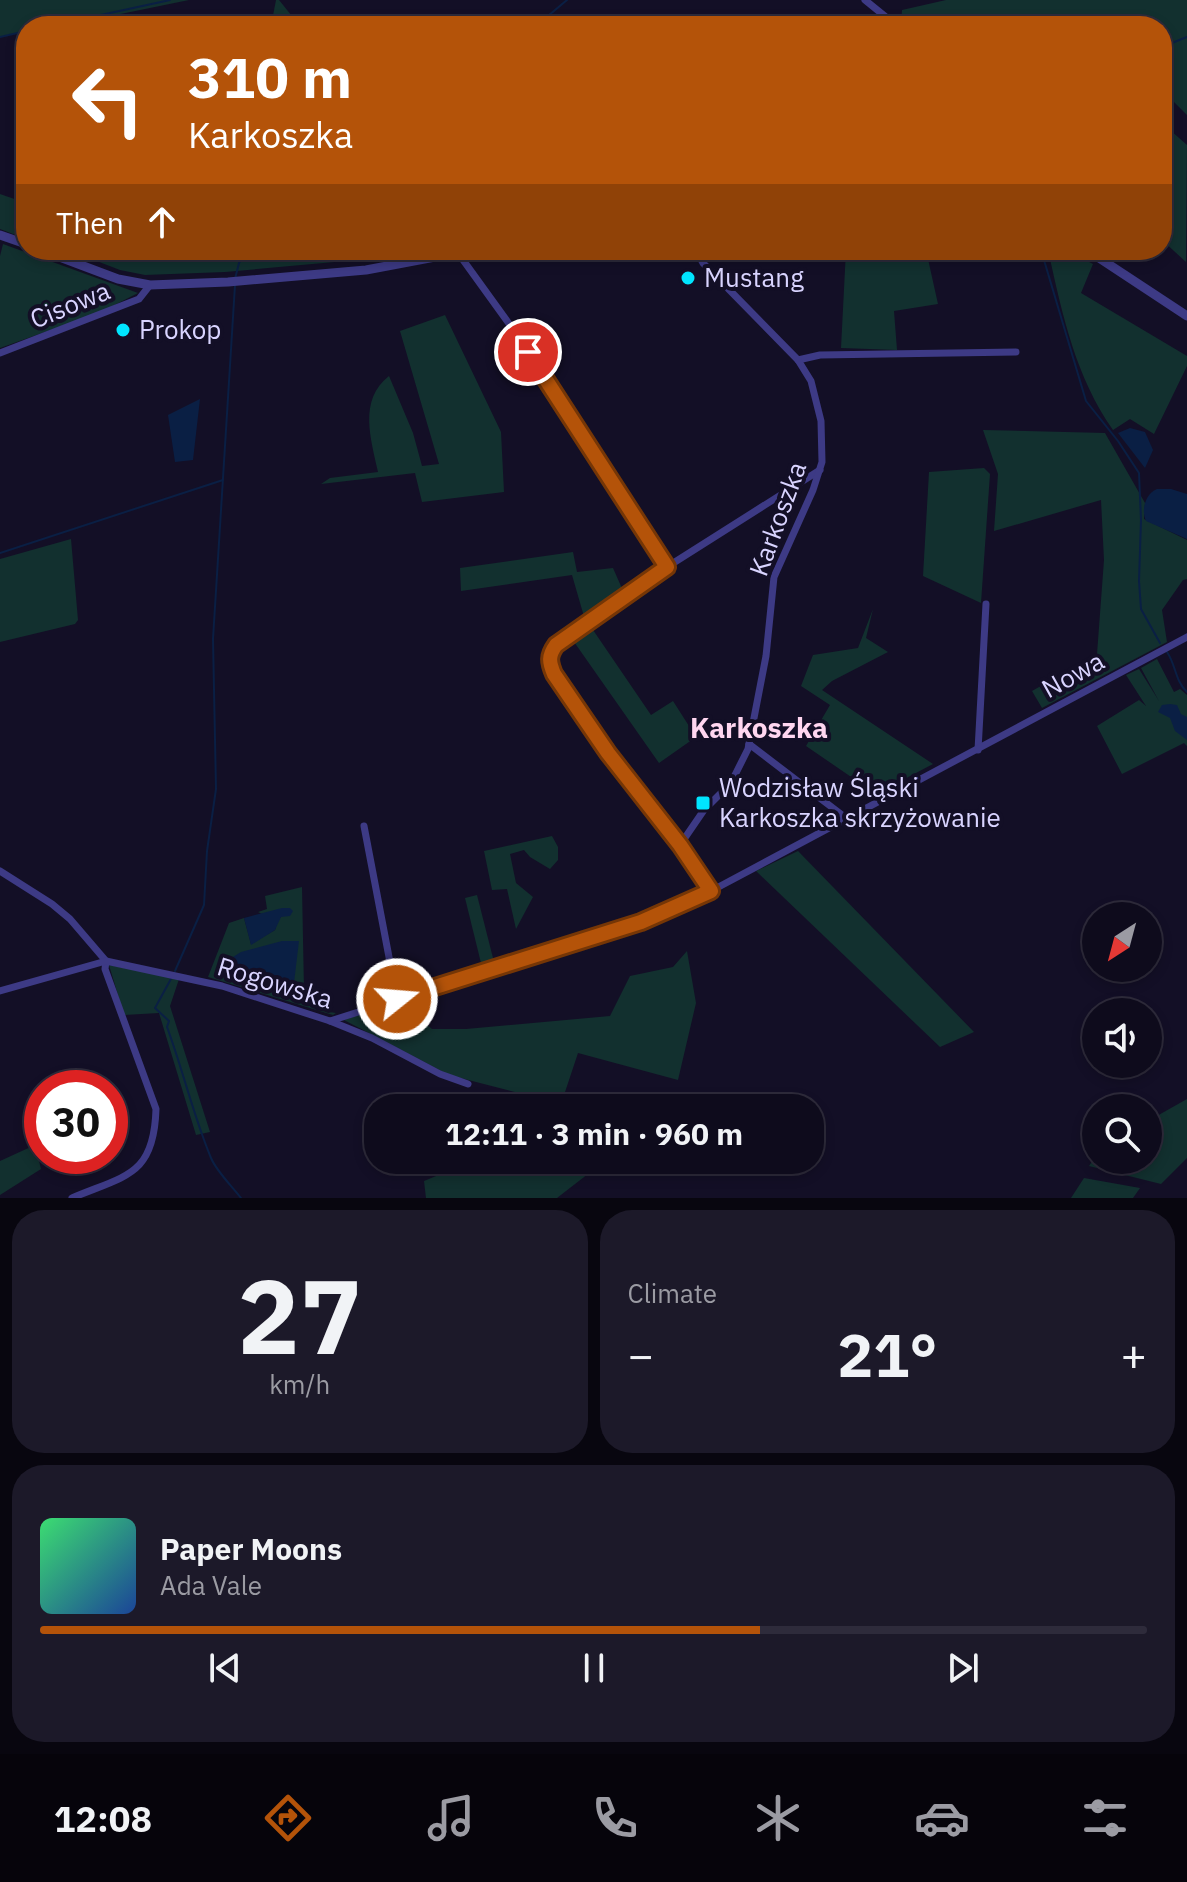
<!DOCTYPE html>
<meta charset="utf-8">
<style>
body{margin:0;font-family:"IBM Plex Sans",sans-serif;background:#1c1929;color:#f1f3f6;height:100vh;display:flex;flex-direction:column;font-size:30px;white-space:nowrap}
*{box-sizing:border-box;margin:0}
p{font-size:26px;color:#9b9ba3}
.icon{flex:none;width:44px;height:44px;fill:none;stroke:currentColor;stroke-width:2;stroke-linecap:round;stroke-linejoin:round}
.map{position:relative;height:1198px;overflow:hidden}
.sheet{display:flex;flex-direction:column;gap:12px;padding:12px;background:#08060f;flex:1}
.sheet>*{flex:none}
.guide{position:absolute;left:16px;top:16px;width:1156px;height:244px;border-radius:32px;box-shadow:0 4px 12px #0003,0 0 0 2px #2e2b3b;background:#b45309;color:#fff;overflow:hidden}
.needle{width:52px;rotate:216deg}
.controls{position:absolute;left:1082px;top:902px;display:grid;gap:16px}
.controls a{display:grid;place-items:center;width:80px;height:80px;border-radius:50%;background:#0e0b1c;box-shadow:0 4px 12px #0003,0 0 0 2px #2e2b3b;font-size:40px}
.speed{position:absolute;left:24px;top:1070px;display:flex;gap:16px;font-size:40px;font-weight:700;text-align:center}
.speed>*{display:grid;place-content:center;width:104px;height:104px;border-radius:50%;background:#0e0b1c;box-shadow:0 4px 12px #0003,0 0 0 2px #2e2b3b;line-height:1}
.speed .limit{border:12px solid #d22;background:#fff;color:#111}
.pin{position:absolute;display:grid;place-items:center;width:68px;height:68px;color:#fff;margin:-34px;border:4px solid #fff;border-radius:50%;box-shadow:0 2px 8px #0007}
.me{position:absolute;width:88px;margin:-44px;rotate:73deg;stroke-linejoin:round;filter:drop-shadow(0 0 6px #0008)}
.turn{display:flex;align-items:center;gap:28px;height:168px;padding:0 40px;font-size:36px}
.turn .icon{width:104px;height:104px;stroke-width:2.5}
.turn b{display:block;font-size:56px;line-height:68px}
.then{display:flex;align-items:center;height:76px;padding:0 40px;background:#0003;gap:16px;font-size:30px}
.big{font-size:60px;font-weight:800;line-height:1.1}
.sheet .widget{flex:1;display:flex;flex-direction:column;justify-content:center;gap:12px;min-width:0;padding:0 28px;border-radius:32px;background:#1c1929}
.sheet .dial{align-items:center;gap:0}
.dial b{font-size:104px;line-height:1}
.song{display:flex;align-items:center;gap:24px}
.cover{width:96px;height:96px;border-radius:12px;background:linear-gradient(135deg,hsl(140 70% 55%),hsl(220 70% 35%))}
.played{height:8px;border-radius:4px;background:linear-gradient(90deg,#b45309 65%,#2e2b3b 65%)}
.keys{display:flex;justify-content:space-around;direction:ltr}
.heat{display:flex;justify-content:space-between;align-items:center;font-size:44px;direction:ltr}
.sheet .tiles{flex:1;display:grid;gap:12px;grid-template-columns:1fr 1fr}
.widget:last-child{grid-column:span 2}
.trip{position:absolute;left:364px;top:1094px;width:460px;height:80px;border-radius:32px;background:#0e0b1c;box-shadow:0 4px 12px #0003,0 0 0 2px #2e2b3b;font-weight:800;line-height:80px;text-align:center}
.menu{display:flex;height:128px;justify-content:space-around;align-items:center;background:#06040b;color:#9b9ba3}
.menu .icon{width:56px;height:56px}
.menu .on{color:#b45309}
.menu b{font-size:36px;color:#f1f3f6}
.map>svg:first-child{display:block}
.green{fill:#12302f}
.water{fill:#0a1f44}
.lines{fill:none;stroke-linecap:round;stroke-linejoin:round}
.stream{stroke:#0a1f44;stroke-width:2}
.minor{stroke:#3d3a85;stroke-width:7}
.tertiary{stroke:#3d3a85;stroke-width:9}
.route-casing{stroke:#753606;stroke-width:20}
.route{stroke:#b45309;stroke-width:14}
.poi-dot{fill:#00e5ff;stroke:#130f26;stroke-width:3}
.labels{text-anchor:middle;stroke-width:8;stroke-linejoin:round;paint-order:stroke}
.poi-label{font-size:26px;fill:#d9d4ff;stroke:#130f26;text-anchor:start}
.street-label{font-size:26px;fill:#d9d4ff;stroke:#130f26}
.neighbourhood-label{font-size:28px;font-weight:bold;fill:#ffd6f0;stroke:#130f26}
</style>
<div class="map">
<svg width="1187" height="1198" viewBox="0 0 1187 1198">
<rect width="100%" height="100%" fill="#130f26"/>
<g class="green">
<path d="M0,0H189L62,26H26V32L0,37Z"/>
<path d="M276,0H279L300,26H271Z"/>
<path d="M946,0H1187V115L1173,101L1162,118V26H901L902,10Z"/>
<path d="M1162,123L1187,145L1186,262L1162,240Z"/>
<path d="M0,194L26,203V239L0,229Z"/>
<path d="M3,244L138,293L101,312L0,348V256Z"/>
<path d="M68,250H379V258L225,272L145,275L120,270Z"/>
<path d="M846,250H926L938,304L894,311L897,350L841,348Z"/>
<path d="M1048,250H1066L1093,264L1081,293L1187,356V366L1154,434L1130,419L1113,430C1075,376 1062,313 1048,250Z"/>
<path d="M445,315L501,432L504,492L422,502L415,473L321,484L330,478L378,472C371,439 358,400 389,376L413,433L422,466L439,464L400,331Z"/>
<path d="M983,430L1105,433L1145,503L1144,519L1187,540V579L1183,580L1162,610L1167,642L1042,708L1032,691L1097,654L1104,560L1101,500L994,531L998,474Z"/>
<path d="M984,468L990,474L981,603L923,576L929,472Z"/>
<path d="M71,539L78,620L75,624L0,642V559Z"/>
<path d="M573,552L577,572L613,568L624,593L585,620L572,575L461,591L460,568Z"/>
<path d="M873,609L866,638L888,652L832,681L822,690L933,764L876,794L806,746L830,705L801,686L813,655L858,648Z"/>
<path d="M591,627L651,715L673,701L696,737L659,763L572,639Z"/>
<path d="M1157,659L1174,692L1180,689L1187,695V746L1184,743L1122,774L1097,726L1139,700L1146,706L1126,675L1139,669L1159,701L1141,668Z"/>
<path d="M552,836L558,847V860L550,869L530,857L524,850L510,854L516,883L533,897L516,929L507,889L492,890L484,851Z"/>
<path d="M798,851L974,1032L940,1047L756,871Z"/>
<path d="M302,887L304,990L316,1010L336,1013L333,1015L208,977L229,923L244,918L251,944L275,930L278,920L290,908L262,914L258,912L267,909L265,896Z"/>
<path d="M477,895L494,962L481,963L465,898Z"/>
<path d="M687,951L696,1003L678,1080L578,1053L561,1104L449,1075L344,1020L383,1006L391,1021L418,1017L432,1029H466L610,1016L630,976L673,967Z"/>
<path d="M109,965L179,979L170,1006L210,1132L196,1135L159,1013L124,1015Z"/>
<path d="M1187,1099V1158L1161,1184L1089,1166L1096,1156V1160H1148V1121Z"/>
<path d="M35,1145L41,1169L0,1195V1161Z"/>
<path d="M475,1160H606L557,1198H426L424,1181Z"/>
<path d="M1084,1178L1140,1188L1133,1198H1071Z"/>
</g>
<g class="water">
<path d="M200,399L193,460L175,462L168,415Z"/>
<path d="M1130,428L1145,432L1153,450L1145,468L1118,433Z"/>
<path d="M1157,489H1171L1187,494V539L1146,521C1141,510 1145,494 1157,489Z"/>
<path d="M1170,704L1177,705L1181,714L1187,717V740L1175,731L1170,718L1158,712L1162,705Z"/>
<path d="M282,908H290L293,911L290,916L281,917L275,930L251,945L244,918Z"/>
<path d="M282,941H299L294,983L238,980L233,957L241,952Z"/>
</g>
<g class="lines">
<g class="stream">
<path d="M50,26L170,0"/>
<path d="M536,26L567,0"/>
<path d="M0,37L26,31"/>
<path d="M1162,47L1187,37"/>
<path d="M1041,250L1086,401L1118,441L1139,473L1141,520L1139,581L1141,609L1160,643"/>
<path d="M235,279L239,263L248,250"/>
<path d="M0,553L223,480"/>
<path d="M1167,652C1176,665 1175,681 1187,692"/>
<path d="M175,971L204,905L207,851L216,789L213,639L235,285"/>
<path d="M172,977L155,1008L169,1021L167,1027C183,1070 193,1115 211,1158C217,1172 231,1185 241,1198"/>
</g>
<g class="minor">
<path d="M865,0L897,26"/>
<path d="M458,253L515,332L667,567L820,470"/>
<path d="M0,353L139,299L150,285"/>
<path d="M798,360L820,355L1016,352"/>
<path d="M667,567L556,645L550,653V663L608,753L680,845"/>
<path d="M749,744L846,818"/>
<path d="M978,750L986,604"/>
<path d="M364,826L397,999"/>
<path d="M0,871L52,904L70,919L106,961L105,969L156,1109C154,1176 126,1175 72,1198"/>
<path d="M711,891L1187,637"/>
<path d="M0,991L106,961L222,986L330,1021L372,1038L440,1074L468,1084"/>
<path d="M330,1021L641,922L680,907L711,891L680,845L704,810L731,783L748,749L766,656L774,577L813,490L822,462L821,421L811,381L798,360L703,263L696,250"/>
</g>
<g class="tertiary">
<path d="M0,235L26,244"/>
<path d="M41,250L118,279L150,285L228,282L366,270L472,250"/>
<path d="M1087,250L1187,316"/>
</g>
</g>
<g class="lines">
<g class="route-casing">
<path id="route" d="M397,999L641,922L711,891L680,845L608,753L554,674C549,662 548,656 556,645L667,567L528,352"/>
</g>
<use href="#route" class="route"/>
</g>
<g class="poi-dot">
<circle cx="688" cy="278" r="8"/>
<circle cx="123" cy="330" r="8"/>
<rect x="695" y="795" width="16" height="16" rx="4"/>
</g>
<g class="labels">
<g class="poi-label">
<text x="704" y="287">Mustang</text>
<text x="139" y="339">Prokop</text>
<text x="719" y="797">Wodzisław Śląski<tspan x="719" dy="30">Karkoszka skrzyżowanie</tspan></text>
</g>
<g class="street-label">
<text transform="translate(70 305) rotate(-22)" y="9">Cisowa</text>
<text transform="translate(778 519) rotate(-70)" y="9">Karkoszka</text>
<text transform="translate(1073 675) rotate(-29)" y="9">Nowa</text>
<text transform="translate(275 983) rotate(17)" y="9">Rogowska</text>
</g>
<g class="neighbourhood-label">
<text x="759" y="738">Karkoszka</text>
</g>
</g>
</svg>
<div class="controls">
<a><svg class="needle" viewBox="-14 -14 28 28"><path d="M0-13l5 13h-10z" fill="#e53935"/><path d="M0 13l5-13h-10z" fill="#9b9ba3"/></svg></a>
<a><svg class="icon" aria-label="sound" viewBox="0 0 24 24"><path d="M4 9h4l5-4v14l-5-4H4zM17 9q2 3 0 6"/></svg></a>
<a><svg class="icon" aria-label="search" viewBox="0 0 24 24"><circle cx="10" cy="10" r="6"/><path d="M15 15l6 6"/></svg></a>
</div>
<div class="speed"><div class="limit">30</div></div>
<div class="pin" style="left:528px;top:352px;background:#d93025"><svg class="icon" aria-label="arrive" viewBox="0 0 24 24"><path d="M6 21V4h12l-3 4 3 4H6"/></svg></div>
<svg class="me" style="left:397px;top:999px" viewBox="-20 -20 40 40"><circle r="17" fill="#b45309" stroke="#fff" stroke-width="3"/><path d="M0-11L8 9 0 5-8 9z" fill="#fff"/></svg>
<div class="trip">12:11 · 3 min · 960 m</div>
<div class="guide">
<div class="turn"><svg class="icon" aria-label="left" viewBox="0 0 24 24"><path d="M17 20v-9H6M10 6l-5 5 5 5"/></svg><div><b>310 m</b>Karkoszka</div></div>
<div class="then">Then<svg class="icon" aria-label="ahead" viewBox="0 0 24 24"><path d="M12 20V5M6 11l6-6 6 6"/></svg></div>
</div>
</div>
<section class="sheet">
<div class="tiles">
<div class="widget dial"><b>27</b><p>km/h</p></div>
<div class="widget"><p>Climate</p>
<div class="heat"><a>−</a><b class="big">21°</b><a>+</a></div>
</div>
<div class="widget">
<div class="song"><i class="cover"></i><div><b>Paper Moons</b><p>Ada Vale</p></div></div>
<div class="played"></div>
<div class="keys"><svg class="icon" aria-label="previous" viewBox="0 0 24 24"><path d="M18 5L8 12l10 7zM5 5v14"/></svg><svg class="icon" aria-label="pause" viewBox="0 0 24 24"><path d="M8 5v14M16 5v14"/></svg><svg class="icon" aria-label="next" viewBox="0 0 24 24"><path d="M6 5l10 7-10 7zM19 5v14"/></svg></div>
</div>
</div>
</section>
<nav class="menu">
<b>12:08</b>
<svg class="icon on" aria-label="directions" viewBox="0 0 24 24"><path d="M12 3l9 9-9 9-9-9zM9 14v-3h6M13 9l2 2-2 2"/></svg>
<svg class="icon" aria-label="music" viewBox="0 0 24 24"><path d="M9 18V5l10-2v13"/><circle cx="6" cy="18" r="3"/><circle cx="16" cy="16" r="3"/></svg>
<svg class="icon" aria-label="phone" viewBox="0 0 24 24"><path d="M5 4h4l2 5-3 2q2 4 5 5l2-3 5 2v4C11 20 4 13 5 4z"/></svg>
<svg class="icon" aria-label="climate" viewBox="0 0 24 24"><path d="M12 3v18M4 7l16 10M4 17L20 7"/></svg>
<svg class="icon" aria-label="car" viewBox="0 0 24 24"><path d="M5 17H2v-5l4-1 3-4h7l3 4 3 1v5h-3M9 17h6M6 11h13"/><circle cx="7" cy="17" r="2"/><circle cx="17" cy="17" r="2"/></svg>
<svg class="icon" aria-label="filters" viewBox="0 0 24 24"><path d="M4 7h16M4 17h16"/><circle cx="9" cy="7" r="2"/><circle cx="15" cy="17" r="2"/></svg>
</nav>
